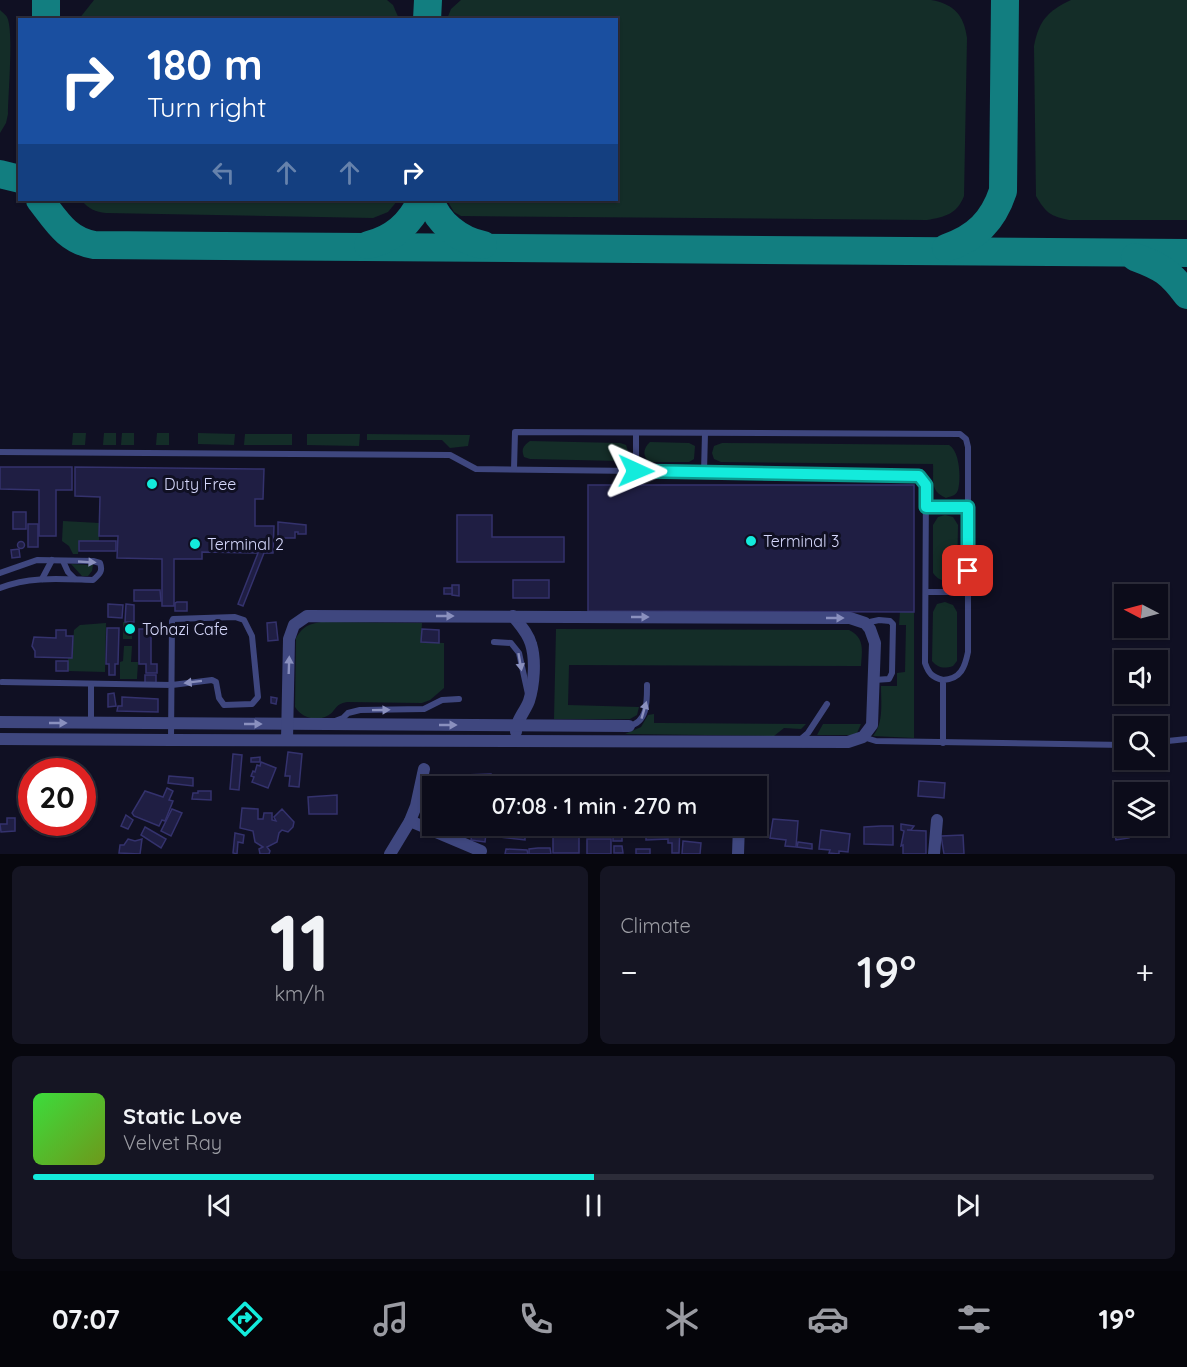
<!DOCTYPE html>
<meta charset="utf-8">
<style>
body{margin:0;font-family:Quicksand,sans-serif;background:#151523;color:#f1f3f6;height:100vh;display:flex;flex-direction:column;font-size:22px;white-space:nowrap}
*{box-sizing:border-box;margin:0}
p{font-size:20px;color:#9a9ba2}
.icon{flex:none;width:33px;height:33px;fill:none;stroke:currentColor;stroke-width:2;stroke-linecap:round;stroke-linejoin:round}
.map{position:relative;height:854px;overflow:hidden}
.panel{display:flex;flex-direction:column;gap:12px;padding:12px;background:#07070e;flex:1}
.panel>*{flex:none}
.hud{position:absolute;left:18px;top:18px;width:600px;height:183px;border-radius:0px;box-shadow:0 2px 4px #0004,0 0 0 2px #2c2c39;background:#1a4fa0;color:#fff;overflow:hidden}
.needle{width:39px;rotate:276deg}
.controls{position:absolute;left:1114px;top:584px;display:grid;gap:12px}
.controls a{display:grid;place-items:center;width:54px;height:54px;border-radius:0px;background:#0c0c1a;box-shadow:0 2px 4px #0004,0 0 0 2px #2c2c39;font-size:30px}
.speed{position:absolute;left:18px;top:758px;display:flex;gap:12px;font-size:30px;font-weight:700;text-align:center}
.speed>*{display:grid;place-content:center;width:78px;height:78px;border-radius:50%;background:#0c0c1a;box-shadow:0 2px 4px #0004,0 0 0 2px #2c2c39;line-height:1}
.speed .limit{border:9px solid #d22;background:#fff;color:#111}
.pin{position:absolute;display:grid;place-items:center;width:51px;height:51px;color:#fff;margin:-26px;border-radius:12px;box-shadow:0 3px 9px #0006}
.me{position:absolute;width:66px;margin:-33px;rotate:91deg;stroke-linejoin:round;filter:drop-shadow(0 0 4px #0008)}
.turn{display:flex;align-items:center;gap:21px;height:126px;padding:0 30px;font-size:27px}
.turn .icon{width:78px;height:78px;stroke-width:2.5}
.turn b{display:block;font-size:42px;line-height:51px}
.lanes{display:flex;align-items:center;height:57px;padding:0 30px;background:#0003;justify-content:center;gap:30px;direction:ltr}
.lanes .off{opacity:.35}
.big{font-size:45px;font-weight:600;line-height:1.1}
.panel .widget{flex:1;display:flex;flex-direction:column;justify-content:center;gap:9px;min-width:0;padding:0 21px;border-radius:9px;background:#151523}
.panel .dial{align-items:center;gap:0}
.dial b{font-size:78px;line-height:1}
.song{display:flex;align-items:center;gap:18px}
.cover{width:72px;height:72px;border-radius:9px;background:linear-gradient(135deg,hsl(120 70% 55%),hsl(80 70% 35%))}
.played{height:6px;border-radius:3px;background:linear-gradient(90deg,#13ebdc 50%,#2c2c39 50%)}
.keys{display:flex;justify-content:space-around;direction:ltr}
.heat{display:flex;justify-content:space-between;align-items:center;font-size:33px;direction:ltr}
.panel .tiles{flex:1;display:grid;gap:12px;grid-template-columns:1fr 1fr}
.widget:last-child{grid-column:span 2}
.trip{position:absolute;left:422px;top:776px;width:345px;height:60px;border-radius:0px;background:#0c0c1a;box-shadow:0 2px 4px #0004,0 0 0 2px #2c2c39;font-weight:600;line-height:60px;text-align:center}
.tab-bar{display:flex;height:96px;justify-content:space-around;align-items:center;background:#05050a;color:#9a9ba2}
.tab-bar .icon{width:42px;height:42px}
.tab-bar .on{color:#13ebdc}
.tab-bar b{font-size:27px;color:#f1f3f6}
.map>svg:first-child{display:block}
.green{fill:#142d28}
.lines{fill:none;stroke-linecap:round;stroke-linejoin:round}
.taxiway{stroke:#127e80;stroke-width:28}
.building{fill:#1f1e43;stroke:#34326d;stroke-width:1.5}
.lane{stroke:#3f477f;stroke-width:6}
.street{stroke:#3f477f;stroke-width:12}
.oneway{fill:#8a90be}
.route-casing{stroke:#0c998f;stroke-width:15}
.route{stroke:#13ebdc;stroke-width:10}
.poi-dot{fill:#13ebdc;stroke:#101023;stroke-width:2}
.labels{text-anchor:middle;stroke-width:6;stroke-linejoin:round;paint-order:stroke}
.poi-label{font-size:16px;fill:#d6d8fc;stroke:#101023;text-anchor:start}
</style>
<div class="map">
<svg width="1187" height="854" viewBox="0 0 1187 854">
<rect width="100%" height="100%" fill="#101023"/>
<g class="green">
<path d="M94,0H387L393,5L399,19H79Z"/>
<path d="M461,0H931C954,4 964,15 967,38L964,196C957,214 945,217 927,220L461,216L454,212L447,200H616V20L447,19L451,9Z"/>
<path d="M1071,0H1187V220H1069C1050,216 1046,213 1036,196L1034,46C1039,20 1048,11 1071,0Z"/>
<path d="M0,10C2,12 6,15 7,17C14,30 8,96 8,114L6,123L0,133Z"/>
<path d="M81,200H398L388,212L373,218L106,213C95,212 89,209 81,200Z"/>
<path d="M73,433H86L85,445H72Z"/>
<path d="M104,433H116V445H103Z"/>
<path d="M122,433H134V445H121Z"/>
<path d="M157,433H169V445H156Z"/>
<path d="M198,433L235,434L234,445L198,444Z"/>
<path d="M245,434H292V445H244Z"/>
<path d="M307,434H360L359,446L307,445Z"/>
<path d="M367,434L470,435L468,446L450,448L442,440H367Z"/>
<path d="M530,441L620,443L626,445L628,451L625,458L620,461L530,459L524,457C521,449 523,446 530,441Z"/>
<path d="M650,442L689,443L695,446L694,459L689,462H650C642,457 643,448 650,442Z"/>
<path d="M722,443L949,445C960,451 961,479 958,490C956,496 951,496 946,498C929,491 934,479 933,464L721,462L714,459L712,453L714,446Z"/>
<path d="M945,515L953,517L958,525L957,574C950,583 940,583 933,573V525L938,517Z"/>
<path d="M63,521L99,523V541H79L78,554H73L69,546L62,541Z"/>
<path d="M71,564L93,565L92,571L88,576H82Z"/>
<path d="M945,602L953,605L957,612V661L953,666C944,669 938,668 932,661L933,612L937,604Z"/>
<path d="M900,611L914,612V738L873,736C884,723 881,702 881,686H897V673L905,672L906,625H899Z"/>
<rect x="123" y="622" width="9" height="17"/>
<path d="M321,622L422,623L421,642L444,643V688L430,700L422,703L347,702C334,704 336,712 327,716C315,722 301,717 295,707L296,638C303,626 309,624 321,622Z"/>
<path d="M106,623L105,672L68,671V658L72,657L74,630L80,625Z"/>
<path d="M556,629L849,630C865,638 862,650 861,666L569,665L568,705L639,707L637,715L630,719H554Z"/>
<path d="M124,646H132L131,662H138L137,679H120V662L123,661Z"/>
<path d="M654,714V723H660L806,724L801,729L784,728L774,736L625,734L641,727L648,715Z"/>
<path d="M823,724H861L857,733L852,735H817Z"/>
</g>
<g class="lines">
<g class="taxiway">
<path d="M46,20V0"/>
<path d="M427,20L428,0"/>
<path d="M0,174L20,179"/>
<path d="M40,200C56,220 66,240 94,245L1187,253"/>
<path d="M430,200C438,223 459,240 483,245"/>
<path d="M368,245C393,239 411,223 421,200"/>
<path d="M946,248C976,238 993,221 1003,191L1005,0"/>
<path d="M1135,257C1162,267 1170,272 1187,295"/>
</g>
</g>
<g class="building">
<path d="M0,467H72V490H56V536H39V490L0,489Z"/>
<path d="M75,467L264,469L263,499H255V526H274L273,553H264L243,606L238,604L258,553L202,552V559H174V606H162V559L117,558L118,536H99L100,497L75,496Z"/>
<path d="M588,485H914V612L588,611Z"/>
<rect x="13" y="512" width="13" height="17"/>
<path d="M457,515H492V537H564V562H457Z"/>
<path d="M278,522L306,525V534H298V532H295V538H278Z"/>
<rect x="28" y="524" width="10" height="23"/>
<rect x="79" y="541" width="37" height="10"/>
<circle cx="21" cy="545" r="3.5"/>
<path d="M19,549L20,557L12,558L11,550Z"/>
<rect x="513" y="580" width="36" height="18"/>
<path d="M452,585H459V596L452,595Z"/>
<rect x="444" y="588" width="8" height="6"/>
<path d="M134,590H160L161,601H134Z"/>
<path d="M177,602H187V611H175V603Z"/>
<path d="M108,604L123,605L122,618L108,617Z"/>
<path d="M126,604L134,605V622H125Z"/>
<path d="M276,622L278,640L268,641L267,623Z"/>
<path d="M107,628H119L118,664H115V675H109V664H106Z"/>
<path d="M139,629H151V664H157V673H146V664H139Z"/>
<path d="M422,629L439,630V643L421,642Z"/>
<path d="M56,630H66V636H73L72,658L35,657V651L32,646L34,637L56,638Z"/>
<rect x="56" y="661" width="12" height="10"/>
<rect x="145" y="675" width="11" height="8"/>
<path d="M114,693L116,706L108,707V694Z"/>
<path d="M122,697L158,699V712L117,711L118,706H122Z"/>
<path d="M271,697L277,698L276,704L271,703Z"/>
<path d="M288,752L302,754L299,787L289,786L290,776H285Z"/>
<path d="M233,754L242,755L239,790L230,789Z"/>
<path d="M260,757V762H251V758Z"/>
<path d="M261,762L276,768L268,788L252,782L254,777L251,776L253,771L255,772L257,765L260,766Z"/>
<path d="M491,774L492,786H465L464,775Z"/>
<path d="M169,776L193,778V786L168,783Z"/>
<path d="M537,777L538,786H519L518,780Z"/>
<path d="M919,781L945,783L944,798L918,796Z"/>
<path d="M167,788L173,791L169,800L173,801L165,821L162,820L159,826L134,816L132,813L145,791L163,797Z"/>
<path d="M198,791H211V800L192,799L193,793H198Z"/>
<path d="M337,795V814H309L308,797Z"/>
<path d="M242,808L258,809V819H263L264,813H272V820L276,821L274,817L282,809L294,822L293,827L288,832L282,830L279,833L277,842L267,847L270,851L269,854H260L259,849L263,847L255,842L253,831L240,828Z"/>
<path d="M172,809L182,813L171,836L161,831Z"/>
<path d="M126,815L133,820L128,829L121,826Z"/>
<path d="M7,818H15V831L1,832L0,824H7Z"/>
<path d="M773,819L798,821L796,847L785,846L786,840L770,838Z"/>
<path d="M901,824L914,826L911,830H907L926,831V854H903V845L901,846L904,831L901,830Z"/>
<path d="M460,825H471L470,837L459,836Z"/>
<path d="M473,825H487L485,842L471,840Z"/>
<path d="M501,825H525V840L500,837Z"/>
<path d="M626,825H645L644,833H626Z"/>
<path d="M646,825H680L679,853H672V843H668V839L646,840Z"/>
<path d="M1136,825H1153L1149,835L1135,828Z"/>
<path d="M881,826H893V845L864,844V827Z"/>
<path d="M145,827L166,839L161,848L141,835Z"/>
<path d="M1127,829L1129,838L1116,840L1115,832Z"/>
<path d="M821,830L850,834L848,852L839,851V854L829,853L830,850L819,849Z"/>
<path d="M235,833L244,835L243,843L238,842L237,854L233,853Z"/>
<rect x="613" y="833" width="9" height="8"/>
<path d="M963,835L964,854H944L941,836Z"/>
<rect x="553" y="837" width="26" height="16"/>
<path d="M128,839L135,841L142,839L140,854L119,853L120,845H124Z"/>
<rect x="587" y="839" width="24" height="15"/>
<path d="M683,841L701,843L700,854H682Z"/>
<path d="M798,842L812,844V849L797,847Z"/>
<path d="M614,846H622L623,853H614Z"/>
<path d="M538,848H550L551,854H529V849Z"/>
<path d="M506,849L527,850L528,854H505Z"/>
<rect x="636" y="849" width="14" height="5"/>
</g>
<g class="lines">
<g class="lane">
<path d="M636,433V471L919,475L926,485L925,663C929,674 932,677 943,680"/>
<path d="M0,452L450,455L476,469L636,471"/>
<path d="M514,469L515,432L960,434L966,439L968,447V652C965,667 961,679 943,680V743"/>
<path d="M704,472L705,433"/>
<path d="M926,507H968"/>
<path d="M63,561L68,572L75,579"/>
<path d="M0,573L37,560L93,561L100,563C103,571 100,574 93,580C61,579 30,576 0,588"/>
<path d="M42,579L52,560"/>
<path d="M926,592H968"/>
<path d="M865,623L879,620L890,621L893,624L892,673L889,679L874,680"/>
<path d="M494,642L511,643L519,653L528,694"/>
<path d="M2,682L172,685L212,680L216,682L219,698L224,705L252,704L258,697L252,636L244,620L235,617L173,619L172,621C172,661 171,700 171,740"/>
<path d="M335,721L343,718L348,713L360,710L424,709L442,700L459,699"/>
<path d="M91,723V685"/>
<path d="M629,726C648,722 647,701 647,685"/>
<path d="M863,737L876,741L1125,745"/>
<path d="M801,739L808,733L827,704"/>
<path d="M1158,742L1187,739"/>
</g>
<g class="street">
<path d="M513,616C520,625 528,633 531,644C536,660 534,685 529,701C525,712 516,720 516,732"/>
<path d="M0,722L629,726"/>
<path d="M0,739L171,740L848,742L863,737L872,725L875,643L870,629L865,623L850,618L307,616L294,625L289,639L287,740"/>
<path d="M410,821L481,851"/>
<path d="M390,854L410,821L416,806L424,769"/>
<path d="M738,854L739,825"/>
<path d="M934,854L937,820"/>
</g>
</g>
<defs><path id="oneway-solid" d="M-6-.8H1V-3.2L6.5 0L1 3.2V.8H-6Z" transform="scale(1.5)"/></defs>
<g class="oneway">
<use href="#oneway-solid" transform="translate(87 562) rotate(3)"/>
<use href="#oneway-solid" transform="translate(445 616)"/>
<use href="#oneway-solid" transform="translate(640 617)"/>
<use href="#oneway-solid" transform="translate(835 618)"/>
<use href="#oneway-solid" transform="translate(520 662) rotate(80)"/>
<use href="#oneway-solid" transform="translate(289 665) rotate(-88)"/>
<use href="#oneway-solid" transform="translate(193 682) rotate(173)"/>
<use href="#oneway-solid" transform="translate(381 710) rotate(-1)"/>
<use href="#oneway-solid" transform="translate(644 710) rotate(-74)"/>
<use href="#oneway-solid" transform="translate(58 723)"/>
<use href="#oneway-solid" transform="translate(253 724)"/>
<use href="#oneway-solid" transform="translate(448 725)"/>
</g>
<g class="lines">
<g class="route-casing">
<path id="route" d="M636,471L919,476L926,485V507H968V571"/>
</g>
<use href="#route" class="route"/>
</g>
<g class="poi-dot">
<circle cx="152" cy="484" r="6"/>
<circle cx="751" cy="541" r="6"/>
<circle cx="195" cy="544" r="6"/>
<circle cx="130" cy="629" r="6"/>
</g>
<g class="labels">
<g class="poi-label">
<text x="164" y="490">Duty Free</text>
<text x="763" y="547">Terminal 3</text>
<text x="207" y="550">Terminal 2</text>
<text x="142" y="635">Tohazi Cafe</text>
</g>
</g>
</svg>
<div class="controls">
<a><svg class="needle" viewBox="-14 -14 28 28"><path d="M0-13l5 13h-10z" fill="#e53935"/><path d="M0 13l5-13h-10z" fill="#9a9ba2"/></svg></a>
<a><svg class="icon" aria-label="sound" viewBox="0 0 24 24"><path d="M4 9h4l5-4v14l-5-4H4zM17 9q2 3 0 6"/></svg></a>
<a><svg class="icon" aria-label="search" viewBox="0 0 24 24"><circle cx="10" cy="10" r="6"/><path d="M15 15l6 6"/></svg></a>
<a><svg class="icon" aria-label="layers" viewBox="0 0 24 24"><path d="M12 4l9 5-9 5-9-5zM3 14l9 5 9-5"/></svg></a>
</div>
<div class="speed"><div class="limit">20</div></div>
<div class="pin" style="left:968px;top:571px;background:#d93025"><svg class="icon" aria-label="arrive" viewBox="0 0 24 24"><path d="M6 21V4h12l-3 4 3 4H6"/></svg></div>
<svg class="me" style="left:636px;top:471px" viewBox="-20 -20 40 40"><path d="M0-17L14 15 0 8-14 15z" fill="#13ebdc" stroke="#fff" stroke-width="4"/></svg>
<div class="trip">07:08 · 1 min · 270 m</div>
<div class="hud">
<div class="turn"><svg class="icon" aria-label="right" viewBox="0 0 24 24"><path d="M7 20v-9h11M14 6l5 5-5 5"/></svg><div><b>180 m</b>Turn right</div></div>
<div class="lanes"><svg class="icon off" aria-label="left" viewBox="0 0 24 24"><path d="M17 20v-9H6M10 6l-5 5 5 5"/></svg><svg class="icon off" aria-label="ahead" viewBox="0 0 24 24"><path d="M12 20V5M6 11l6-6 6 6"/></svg><svg class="icon off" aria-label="ahead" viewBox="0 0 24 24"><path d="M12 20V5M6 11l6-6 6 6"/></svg><svg class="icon" aria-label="right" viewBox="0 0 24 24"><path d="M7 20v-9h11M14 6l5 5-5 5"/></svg></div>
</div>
</div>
<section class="panel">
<div class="tiles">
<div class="widget dial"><b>11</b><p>km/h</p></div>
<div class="widget"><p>Climate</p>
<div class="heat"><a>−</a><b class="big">19°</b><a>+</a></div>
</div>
<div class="widget">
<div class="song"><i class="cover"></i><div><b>Static Love</b><p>Velvet Ray</p></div></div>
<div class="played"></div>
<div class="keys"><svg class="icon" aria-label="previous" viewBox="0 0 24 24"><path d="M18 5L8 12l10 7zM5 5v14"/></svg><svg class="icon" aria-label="pause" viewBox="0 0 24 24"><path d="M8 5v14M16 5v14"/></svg><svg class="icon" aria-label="next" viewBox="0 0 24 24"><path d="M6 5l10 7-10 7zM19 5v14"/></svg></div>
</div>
</div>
</section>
<nav class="tab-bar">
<b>07:07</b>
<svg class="icon on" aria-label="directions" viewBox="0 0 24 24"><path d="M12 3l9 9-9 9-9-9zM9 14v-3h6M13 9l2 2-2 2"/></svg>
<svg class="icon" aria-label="music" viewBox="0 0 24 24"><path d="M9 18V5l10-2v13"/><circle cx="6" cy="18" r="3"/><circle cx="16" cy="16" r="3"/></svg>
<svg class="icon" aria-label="phone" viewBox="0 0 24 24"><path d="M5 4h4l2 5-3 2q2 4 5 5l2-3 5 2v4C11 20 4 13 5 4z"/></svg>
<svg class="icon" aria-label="climate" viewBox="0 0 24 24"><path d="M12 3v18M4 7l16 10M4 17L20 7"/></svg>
<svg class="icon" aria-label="car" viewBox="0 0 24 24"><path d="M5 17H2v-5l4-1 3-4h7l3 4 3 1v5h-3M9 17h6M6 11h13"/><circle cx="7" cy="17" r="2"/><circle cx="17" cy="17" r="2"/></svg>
<svg class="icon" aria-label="filters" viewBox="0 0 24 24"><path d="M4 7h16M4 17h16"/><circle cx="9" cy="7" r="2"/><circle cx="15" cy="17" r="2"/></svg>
<b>19°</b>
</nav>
